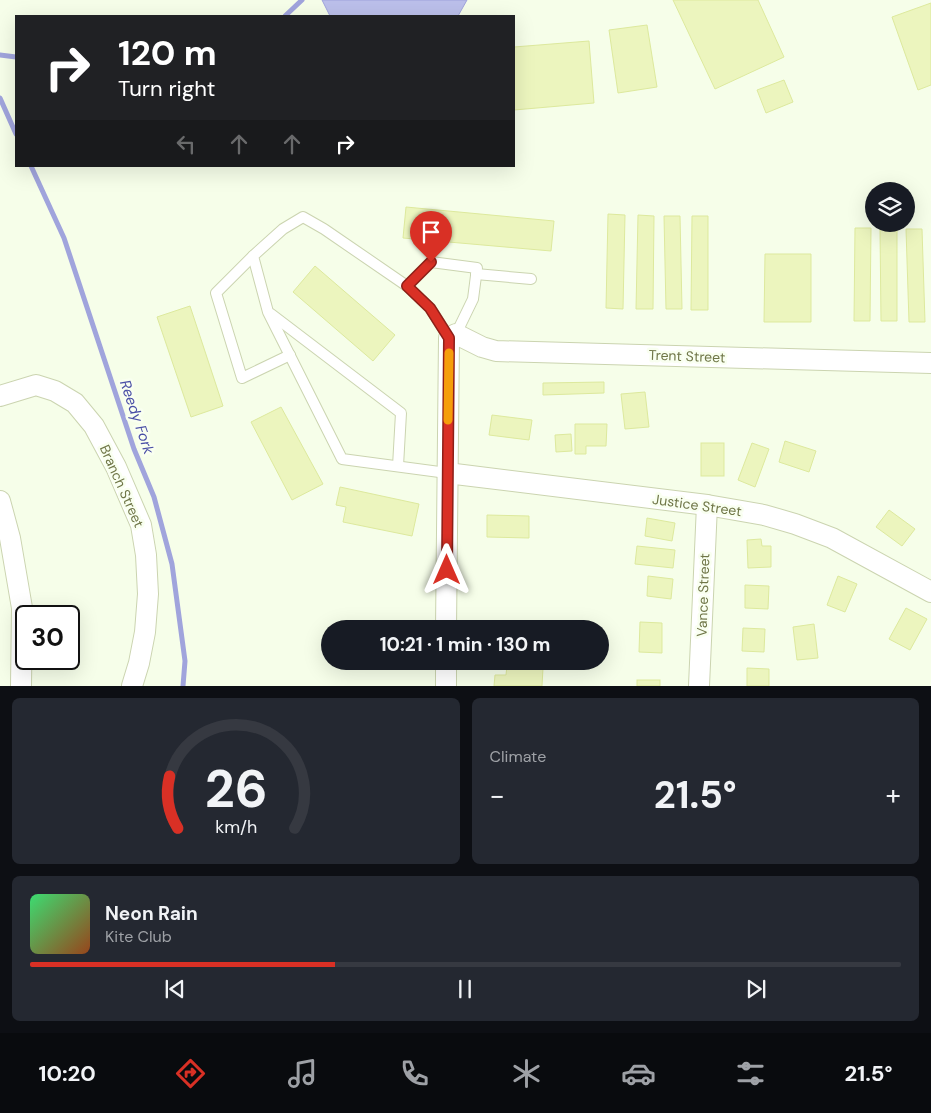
<!DOCTYPE html>
<meta charset="utf-8">
<style>
body{margin:0;font-family:"DM Sans",sans-serif;background:#242831;color:#f1f3f6;height:100vh;display:flex;flex-direction:column;font-size:19px;white-space:nowrap}
*{box-sizing:border-box;margin:0}
p{font-size:16px;color:#9ea1a6}
.icon{flex:none;width:28px;height:28px;fill:none;stroke:currentColor;stroke-width:2;stroke-linecap:round;stroke-linejoin:round}
.map{position:relative;height:686px;overflow:hidden}
.details{display:flex;flex-direction:column;gap:12px;padding:12px;background:#0d0f14;flex:1}
.details>*{flex:none}
.top-card{position:absolute;left:15px;top:15px;width:500px;height:152px;border-radius:0px;box-shadow:0 5px 20px #0002;background:#202124;color:#fff;overflow:hidden}
.fabs{position:absolute;left:865px;top:182px;display:grid;gap:10px}
.fabs a{display:grid;place-items:center;width:50px;height:50px;border-radius:50%;background:#171b24;box-shadow:0 5px 20px #0002;font-size:25px}
.speed{position:absolute;left:15px;top:605px;display:flex;gap:10px;font-size:25px;font-weight:700;text-align:center}
.speed>*{display:grid;place-content:center;width:65px;height:65px;border-radius:50%;background:#171b24;box-shadow:0 5px 20px #0002;line-height:1}
.speed .limit{border:2px solid #111;border-radius:8px;background:#fff;color:#111}
.pin{position:absolute;display:grid;place-items:center;width:42px;height:42px;color:#fff;margin:-51px -21px;border-radius:50% 50% 50% 0;rotate:-45deg;box-shadow:0 0 5px #0007}
.pin .icon{rotate:45deg}
.me{position:absolute;width:55px;margin:-28px;rotate:0deg;stroke-linejoin:round;filter:drop-shadow(0 0 4px #0008)}
.turn{display:flex;align-items:center;gap:18px;height:105px;padding:0 20px;font-size:22px}
.turn .icon{width:65px;height:65px;stroke-width:2.5}
.turn b{display:block;font-size:35px;line-height:42px}
.lanes{display:flex;align-items:center;height:48px;padding:0 20px;background:#0003;justify-content:center;gap:25px;direction:ltr}
.lanes .off{opacity:.35}
.big{font-size:38px;font-weight:700;line-height:1.1}
.details .widget{flex:1;display:flex;flex-direction:column;justify-content:center;gap:8px;min-width:0;padding:0 18px;border-radius:8px;background:#242831}
.details .dial{align-items:center;gap:0}
.dial svg{height:130px;overflow:visible;fill:none;stroke:#363941;stroke-width:7;stroke-linecap:round;text-anchor:middle}
.dial text{fill:#f1f3f6;stroke:none}
.song{display:flex;align-items:center;gap:15px}
.cover{width:60px;height:60px;border-radius:8px;background:linear-gradient(135deg,hsl(140 70% 55%),hsl(20 70% 35%))}
.played{height:5px;border-radius:2px;background:linear-gradient(90deg,#d93025 35%,#363941 35%)}
.keys{display:flex;justify-content:space-around;direction:ltr}
.heat{display:flex;justify-content:space-between;align-items:center;font-size:28px;direction:ltr}
.details .tiles{flex:1;display:grid;gap:12px;grid-template-columns:1fr 1fr}
.widget:last-child{grid-column:span 2}
.trip{position:absolute;left:321px;top:620px;width:288px;height:50px;border-radius:25px;background:#171b24;box-shadow:0 5px 20px #0002;font-weight:700;line-height:50px;text-align:center}
.dock{display:flex;height:80px;justify-content:space-around;align-items:center;background:#090b0e;color:#9ea1a6}
.dock .icon{width:35px;height:35px}
.dock .on{color:#d93025}
.dock b{font-size:22px;color:#f1f3f6}
.map>svg:first-child{display:block}
.water{fill:#bbbfea;stroke:#a0a4dc}
.lines{fill:none;stroke-linecap:round;stroke-linejoin:round}
.stream{stroke:#a0a4dc;stroke-width:5}
.building{fill:#ecf5be;stroke:#dde99d}
.service-casing{stroke:#cbd4b0;stroke-width:12}
.minor-casing{stroke:#cbd4b0;stroke-width:22}
.service{stroke:#fff;stroke-width:10}
.minor{stroke:#fff;stroke-width:20}
.route-casing{stroke:#8d1f18;stroke-width:12}
.route{stroke:#d93025;stroke-width:9}
.slow{stroke:#f59e0b;stroke-width:9}
.labels{text-anchor:middle;stroke-width:5;stroke-linejoin:round;paint-order:stroke}
.street-label{font-size:14px;fill:#6f7647;stroke:#f9fff0}
.water-label{font-size:15px;font-style:italic;fill:#4a4fa6;stroke:#f9fff0}
</style>
<div class="map">
<svg width="931" height="686" viewBox="0 0 931 686">
<rect width="100%" height="100%" fill="#f6fee9"/>
<path class="water" d="M322,0H467L458,16H330Z"/>
<g class="lines">
<g class="stream">
<path d="M285,16L302,0"/>
<path d="M0,55L16,57"/>
<path d="M0,98L16,134"/>
<path d="M31,166L64,238L134,449L154,497L172,564L185,661L183,686"/>
</g>
</g>
<g class="building">
<path d="M673,0H758L784,57L715,89Z"/>
<path d="M931,3V85L918,90L892,17Z"/>
<path d="M647,25L657,87L618,93L609,30Z"/>
<path d="M589,41L594,103L514,110V47Z"/>
<path d="M784,80L793,102L766,113L757,90Z"/>
<path d="M406,207L554,221L551,251L403,238Z"/>
<path d="M608,214L625,215L623,309L606,308Z"/>
<path d="M638,215L654,216L653,309H636Z"/>
<path d="M664,216H680L682,309H666Z"/>
<path d="M692,216H708V310H691Z"/>
<path d="M855,228H871L870,321H854Z"/>
<path d="M880,228H897V321H881Z"/>
<path d="M906,229H922L925,322H909Z"/>
<path d="M765,254H811V322H764Z"/>
<path d="M315,266L395,335L373,361L293,292Z"/>
<path d="M190,306L223,406L191,417L157,317Z"/>
<path d="M604,382V393L543,395V383Z"/>
<path d="M645,392L649,427L625,429L621,394Z"/>
<path d="M281,407L323,484L292,500L251,422Z"/>
<path d="M492,415L532,420L529,440L489,435Z"/>
<path d="M575,424H607L606,446H586V454H575Z"/>
<path d="M571,434L572,451L556,452L555,435Z"/>
<path d="M785,441L816,451L809,472L779,462Z"/>
<rect x="701" y="443" width="23" height="33"/>
<path d="M752,443L769,449L755,487L738,480Z"/>
<path d="M340,487L419,504L412,536L343,522L346,507L336,505Z"/>
<path d="M889,510L915,529L902,546L876,527Z"/>
<path d="M487,515L529,516V538L487,537Z"/>
<path d="M647,518L675,523L672,541L645,536Z"/>
<path d="M761,539L762,546H771V567L748,568L747,540Z"/>
<path d="M637,546L675,550L673,568L635,564Z"/>
<path d="M648,576L673,579L671,599L647,596Z"/>
<path d="M838,576L857,584L845,612L827,605Z"/>
<path d="M745,585L769,586L768,609L745,608Z"/>
<path d="M906,608L927,619L910,650L889,639Z"/>
<path d="M640,622L662,623V653L639,652Z"/>
<path d="M814,624L818,658L797,660L793,627Z"/>
<path d="M743,628L765,629L764,652L742,651Z"/>
<path d="M507,665L543,668L542,686H494L495,675H506Z"/>
<path d="M747,668L769,669V686H747Z"/>
<rect x="637" y="680" width="23" height="6"/>
</g>
<g class="lines">
<g class="service-casing">
<g id="service">
<path d="M253,256L216,293L242,378L290,355"/>
<path d="M476,274L531,279"/>
<path d="M407,286L431,262L477,268L473,299L456,334"/>
<path d="M271,314L401,413L398,466"/>
<path d="M447,473L342,459L268,312L253,256L283,229L303,217L324,229L407,286L430,308L449,338"/>
</g>
</g>
<g class="minor-casing">
<g id="minor">
<path d="M0,396L36,385L55,391L75,403L94,426L116,467L141,525L146,555L148,594L145,632L139,663L132,686"/>
<path d="M447,473L707,505L764,515L795,524L832,538L931,592"/>
<path d="M0,501L10,538L22,608L21,686"/>
<path d="M446,629L449,338L456,334L482,347L496,351L931,363"/>
<path d="M446,686V661"/>
<path d="M699,686L707,505"/>
</g>
</g>
<use href="#service" class="service"/>
<use href="#minor" class="minor"/>
</g>
<g class="lines">
<g class="route-casing">
<path id="route" d="M431,262L407,286L430,308L449,338L447,570"/>
</g>
<use href="#route" class="route"/>
<path class="slow" d="M448,420L449,353"/>
</g>
<g class="labels">
<g class="street-label">
<text transform="translate(687 356) rotate(2)" y="5">Trent Street</text>
<text transform="translate(122 486) rotate(66)" y="5">Branch Street</text>
<text transform="translate(697 505) rotate(8)" y="5">Justice Street</text>
<text transform="translate(703 595) rotate(-88)" y="5">Vance Street</text>
</g>
<g class="water-label">
<text transform="translate(137 417) rotate(71)" y="5">Reedy Fork</text>
</g>
</g>
</svg>
<div class="fabs">
<a><svg class="icon" aria-label="layers" viewBox="0 0 24 24"><path d="M12 4l9 5-9 5-9-5zM3 14l9 5 9-5"/></svg></a>
</div>
<div class="speed"><div class="limit">30</div></div>
<div class="pin" style="left:431px;top:262px;background:#d93025"><svg class="icon" aria-label="arrive" viewBox="0 0 24 24"><path d="M6 21V4h12l-3 4 3 4H6"/></svg></div>
<svg class="me" style="left:447px;top:570px" viewBox="-20 -20 40 40"><path d="M0-17L14 15 0 8-14 15z" fill="#d93025" stroke="#fff" stroke-width="4"/></svg>
<div class="trip">10:21 · 1 min · 130 m</div>
<div class="top-card">
<div class="turn"><svg class="icon" aria-label="right" viewBox="0 0 24 24"><path d="M7 20v-9h11M14 6l5 5-5 5"/></svg><div><b>120 m</b>Turn right</div></div>
<div class="lanes"><svg class="icon off" aria-label="left" viewBox="0 0 24 24"><path d="M17 20v-9H6M10 6l-5 5 5 5"/></svg><svg class="icon off" aria-label="ahead" viewBox="0 0 24 24"><path d="M12 20V5M6 11l6-6 6 6"/></svg><svg class="icon off" aria-label="ahead" viewBox="0 0 24 24"><path d="M12 20V5M6 11l6-6 6 6"/></svg><svg class="icon" aria-label="right" viewBox="0 0 24 24"><path d="M7 20v-9h11M14 6l5 5-5 5"/></svg></div>
</div>
</div>
<section class="details">
<div class="tiles">
<div class="widget dial"><svg viewBox="0 0 100 80">
<path d="M14 69A42 42 0 1 1 86 69"/>
<path d="M14 69A42 42 0 0 1 9 37" stroke="#d93025"/>
<text x="50" y="56" font-size="32" font-weight="700">26</text>
<text x="50" y="72" font-size="11">km/h</text>
</svg></div>
<div class="widget"><p>Climate</p>
<div class="heat"><a>−</a><b class="big">21.5°</b><a>+</a></div>
</div>
<div class="widget">
<div class="song"><i class="cover"></i><div><b>Neon Rain</b><p>Kite Club</p></div></div>
<div class="played"></div>
<div class="keys"><svg class="icon" aria-label="previous" viewBox="0 0 24 24"><path d="M18 5L8 12l10 7zM5 5v14"/></svg><svg class="icon" aria-label="pause" viewBox="0 0 24 24"><path d="M8 5v14M16 5v14"/></svg><svg class="icon" aria-label="next" viewBox="0 0 24 24"><path d="M6 5l10 7-10 7zM19 5v14"/></svg></div>
</div>
</div>
</section>
<nav class="dock">
<b>10:20</b>
<svg class="icon on" aria-label="directions" viewBox="0 0 24 24"><path d="M12 3l9 9-9 9-9-9zM9 14v-3h6M13 9l2 2-2 2"/></svg>
<svg class="icon" aria-label="music" viewBox="0 0 24 24"><path d="M9 18V5l10-2v13"/><circle cx="6" cy="18" r="3"/><circle cx="16" cy="16" r="3"/></svg>
<svg class="icon" aria-label="phone" viewBox="0 0 24 24"><path d="M5 4h4l2 5-3 2q2 4 5 5l2-3 5 2v4C11 20 4 13 5 4z"/></svg>
<svg class="icon" aria-label="climate" viewBox="0 0 24 24"><path d="M12 3v18M4 7l16 10M4 17L20 7"/></svg>
<svg class="icon" aria-label="car" viewBox="0 0 24 24"><path d="M5 17H2v-5l4-1 3-4h7l3 4 3 1v5h-3M9 17h6M6 11h13"/><circle cx="7" cy="17" r="2"/><circle cx="17" cy="17" r="2"/></svg>
<svg class="icon" aria-label="filters" viewBox="0 0 24 24"><path d="M4 7h16M4 17h16"/><circle cx="9" cy="7" r="2"/><circle cx="15" cy="17" r="2"/></svg>
<b>21.5°</b>
</nav>
